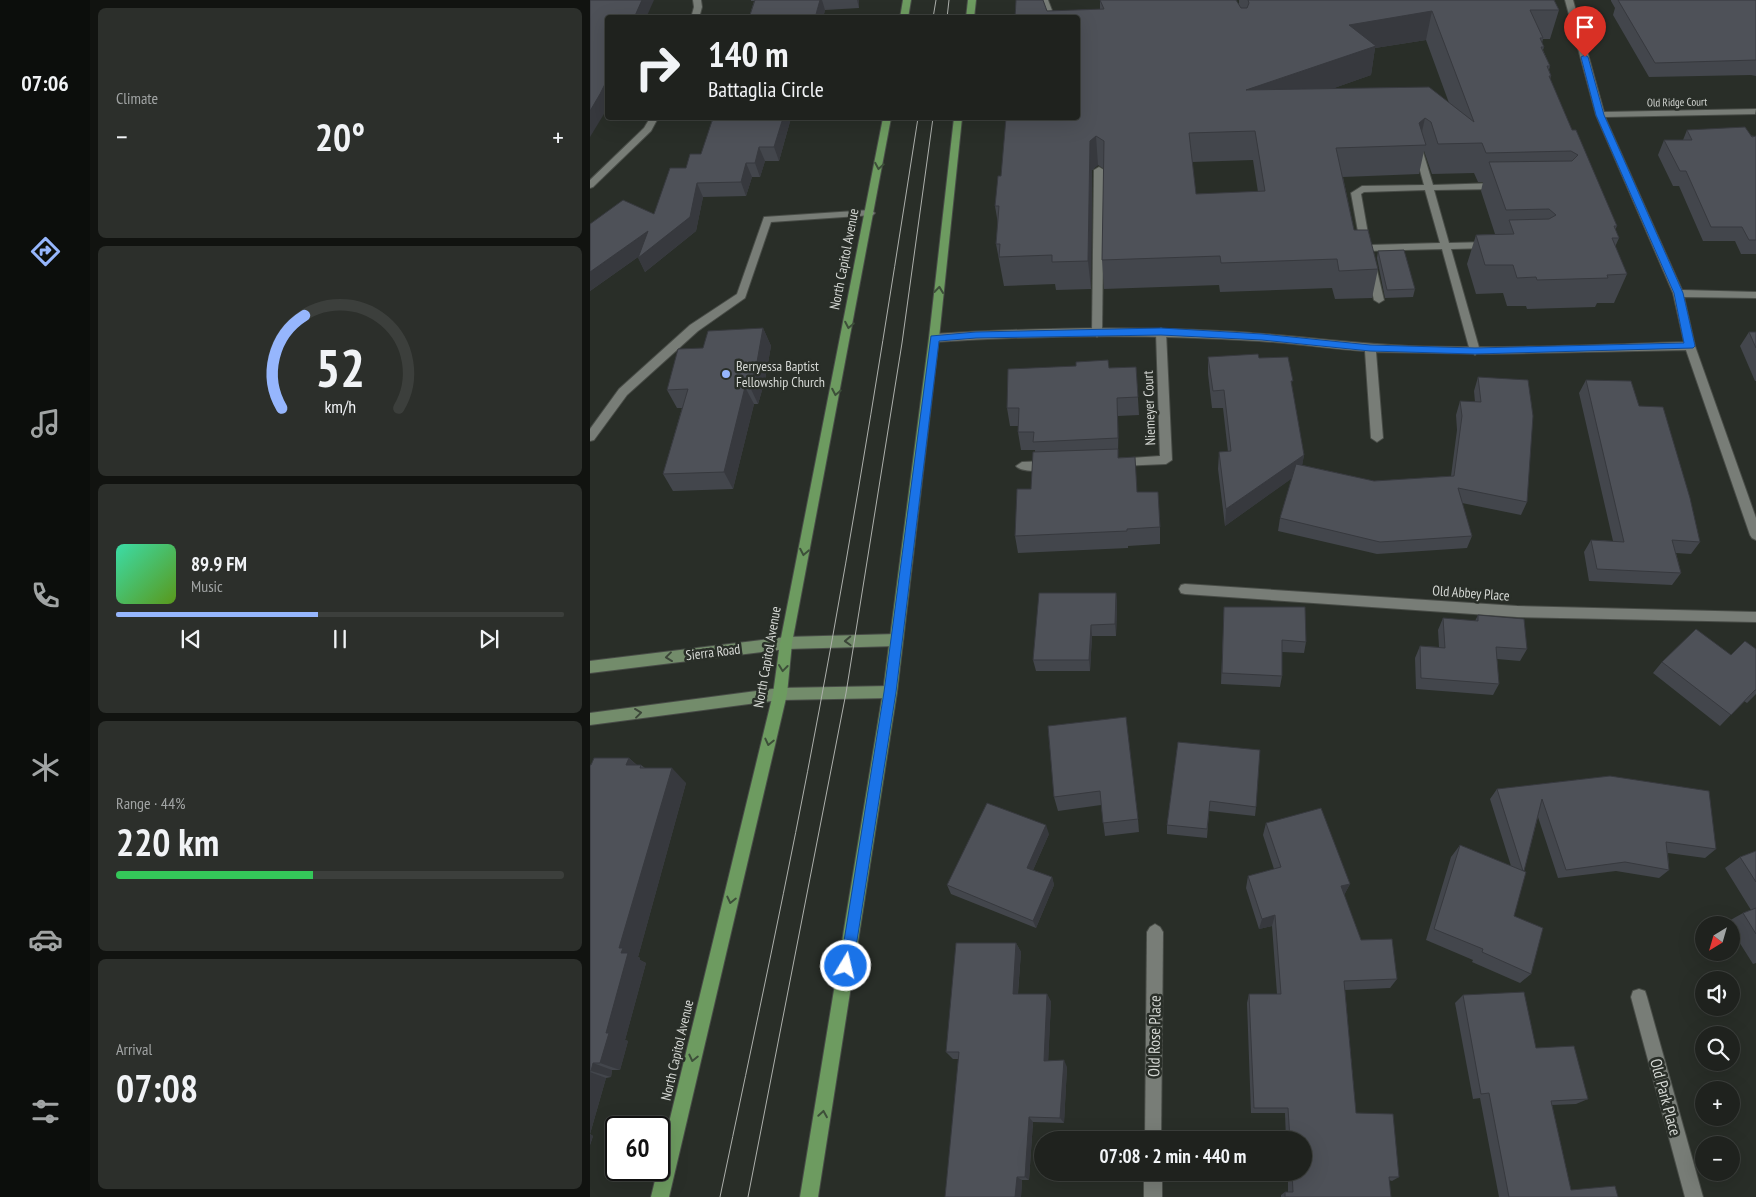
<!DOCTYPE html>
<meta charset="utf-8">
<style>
body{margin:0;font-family:"PT Sans Narrow",sans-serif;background:#2c2f2b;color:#f1f3f6;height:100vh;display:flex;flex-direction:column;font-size:19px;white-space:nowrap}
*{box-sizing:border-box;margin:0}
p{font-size:16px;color:#a1a4a4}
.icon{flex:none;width:28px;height:28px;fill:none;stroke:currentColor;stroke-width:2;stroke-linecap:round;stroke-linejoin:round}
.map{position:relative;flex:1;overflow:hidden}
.drawer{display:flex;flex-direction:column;gap:8px;padding:8px;background:#111310;width:500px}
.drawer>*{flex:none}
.banner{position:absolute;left:15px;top:15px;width:475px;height:105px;border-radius:5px;box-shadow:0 5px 20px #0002,0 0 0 1px #3c3f3c;background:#1f221e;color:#f1f3f6;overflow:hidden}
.needle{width:32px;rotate:217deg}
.buttons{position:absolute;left:1105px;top:916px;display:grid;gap:10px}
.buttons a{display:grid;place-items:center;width:45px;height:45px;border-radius:50%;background:#1f221e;box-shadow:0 5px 20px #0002,0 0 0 1px #3c3f3c;font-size:25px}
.speed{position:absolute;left:15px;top:1116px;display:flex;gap:10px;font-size:25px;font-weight:700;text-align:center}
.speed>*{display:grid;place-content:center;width:65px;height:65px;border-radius:50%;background:#1f221e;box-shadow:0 5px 20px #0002,0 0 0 1px #3c3f3c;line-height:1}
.speed .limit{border:2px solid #111;border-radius:8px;background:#fff;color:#111}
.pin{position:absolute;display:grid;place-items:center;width:42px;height:42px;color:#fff;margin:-51px -21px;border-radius:50% 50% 50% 0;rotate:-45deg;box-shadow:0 0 5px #0007}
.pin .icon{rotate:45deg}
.me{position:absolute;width:55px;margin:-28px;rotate:9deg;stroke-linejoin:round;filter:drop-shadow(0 0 4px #0008)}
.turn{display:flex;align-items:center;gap:18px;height:105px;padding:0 20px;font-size:22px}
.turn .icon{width:65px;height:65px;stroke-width:2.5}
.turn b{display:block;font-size:35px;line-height:42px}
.big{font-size:38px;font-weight:600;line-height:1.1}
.drawer .card{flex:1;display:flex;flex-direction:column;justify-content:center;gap:8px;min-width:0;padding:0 18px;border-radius:8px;background:#2c2f2b}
.drawer .dial{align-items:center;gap:0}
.dial svg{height:130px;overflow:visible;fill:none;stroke:#3c3f3c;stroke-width:7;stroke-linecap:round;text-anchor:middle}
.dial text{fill:#f1f3f6;stroke:none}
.song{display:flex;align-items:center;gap:15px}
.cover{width:60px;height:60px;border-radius:8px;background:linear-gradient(135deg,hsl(160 70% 55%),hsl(90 70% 35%))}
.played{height:5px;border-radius:2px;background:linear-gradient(90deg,#96b6fd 45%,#3c3f3c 45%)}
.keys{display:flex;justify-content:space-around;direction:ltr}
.heat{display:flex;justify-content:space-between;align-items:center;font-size:28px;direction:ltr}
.charge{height:8px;border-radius:4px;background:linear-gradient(90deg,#34c759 44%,#3c3f3c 0)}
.trip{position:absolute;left:444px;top:1131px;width:278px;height:50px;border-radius:25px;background:#1f221e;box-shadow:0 5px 20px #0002,0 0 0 1px #3c3f3c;font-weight:600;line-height:50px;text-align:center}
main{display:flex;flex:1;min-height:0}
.tab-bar{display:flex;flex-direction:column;width:90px;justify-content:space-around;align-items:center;background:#0c0e0c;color:#a1a4a4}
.tab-bar .icon{width:35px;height:35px}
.tab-bar .current{color:#96b6fd}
.tab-bar b{font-size:22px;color:#f1f3f6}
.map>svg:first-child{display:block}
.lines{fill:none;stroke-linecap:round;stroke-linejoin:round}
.lane-casing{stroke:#484c47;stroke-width:2}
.street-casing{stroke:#484c47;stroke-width:2}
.secondary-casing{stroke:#484c47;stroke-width:2}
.primary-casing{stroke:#484c47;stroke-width:2}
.lane{fill:#787d77;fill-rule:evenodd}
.street{fill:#787d77;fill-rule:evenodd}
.secondary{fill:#738c6b;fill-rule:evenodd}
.primary{fill:#6d9b60;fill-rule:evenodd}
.tram{stroke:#adb0ac;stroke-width:1}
.wall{fill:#43464c;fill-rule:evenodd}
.shaded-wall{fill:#37393e}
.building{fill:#4e5158;stroke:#37393e;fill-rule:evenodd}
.oneway{stroke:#3d4f39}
.oneway2{stroke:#3c4639}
.route{fill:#1a73e8;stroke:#114b97}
.poi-dot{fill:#96b6fd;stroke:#292e28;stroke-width:2}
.labels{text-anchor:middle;stroke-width:5;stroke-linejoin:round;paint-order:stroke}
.far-street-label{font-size:11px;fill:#d4d7d3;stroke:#292e28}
.street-label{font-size:14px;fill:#d4d7d3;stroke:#292e28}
.poi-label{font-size:14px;fill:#d4d7d3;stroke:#292e28;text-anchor:start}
.near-street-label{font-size:16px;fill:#d4d7d3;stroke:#292e28}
</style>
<main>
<nav class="tab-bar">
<b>07:06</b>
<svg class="icon current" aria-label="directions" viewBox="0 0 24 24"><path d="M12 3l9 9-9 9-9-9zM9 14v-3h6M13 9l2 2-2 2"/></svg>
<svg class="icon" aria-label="music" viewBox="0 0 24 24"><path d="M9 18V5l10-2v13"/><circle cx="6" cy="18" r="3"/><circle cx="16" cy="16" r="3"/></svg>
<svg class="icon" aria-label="phone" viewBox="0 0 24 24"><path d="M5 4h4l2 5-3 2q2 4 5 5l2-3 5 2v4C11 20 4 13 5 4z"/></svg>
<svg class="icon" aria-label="climate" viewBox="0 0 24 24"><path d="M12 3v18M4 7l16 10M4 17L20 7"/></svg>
<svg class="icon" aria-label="car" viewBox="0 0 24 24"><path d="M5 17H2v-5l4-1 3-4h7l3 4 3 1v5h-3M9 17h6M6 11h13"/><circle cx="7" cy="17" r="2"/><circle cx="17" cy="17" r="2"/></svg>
<svg class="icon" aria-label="filters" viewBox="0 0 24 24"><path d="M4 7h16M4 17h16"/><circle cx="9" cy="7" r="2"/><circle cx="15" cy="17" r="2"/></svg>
</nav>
<section class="drawer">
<div class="card"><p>Climate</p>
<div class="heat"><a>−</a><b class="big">20°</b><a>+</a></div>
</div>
<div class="card dial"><svg viewBox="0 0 100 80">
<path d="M14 69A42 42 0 1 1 86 69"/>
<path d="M14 69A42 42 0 0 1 28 12" stroke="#96b6fd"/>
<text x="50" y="56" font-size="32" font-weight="700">52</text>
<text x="50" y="72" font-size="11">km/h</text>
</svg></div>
<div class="card">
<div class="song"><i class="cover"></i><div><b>89.9 FM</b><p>Music</p></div></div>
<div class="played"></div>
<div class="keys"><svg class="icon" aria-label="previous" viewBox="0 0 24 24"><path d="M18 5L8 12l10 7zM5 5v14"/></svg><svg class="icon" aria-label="pause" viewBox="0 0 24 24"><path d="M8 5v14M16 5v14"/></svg><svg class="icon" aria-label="next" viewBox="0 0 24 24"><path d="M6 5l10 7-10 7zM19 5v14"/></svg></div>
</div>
<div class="card"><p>Range · 44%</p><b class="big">220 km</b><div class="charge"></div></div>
<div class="card"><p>Arrival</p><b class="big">07:08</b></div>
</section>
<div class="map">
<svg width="1166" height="1197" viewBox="0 0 1166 1197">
<rect width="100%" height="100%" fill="#292e28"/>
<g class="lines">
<g class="lane-casing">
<g id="lane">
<path d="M450,0H458L465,18H457Z"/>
<path d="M829,149L833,152L843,185L907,183L912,186L907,189L844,190L859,243L899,242L904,245L899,248L861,249L890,351L885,355L880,351L852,249L776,251L771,248L761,193L772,186L834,185L825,152ZM835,190L850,243L780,245L771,194L774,192Z"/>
<path d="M509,167L514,170L512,333L507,337L502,333L504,170Z"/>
<path d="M280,210L285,213L283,215L181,222L155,298L108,331L37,395L4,440L0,441V429L29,389L100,325L147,294L174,217Z"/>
<path d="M781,263L786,266L794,300L789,303L784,300L776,266Z"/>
<path d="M571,328L576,332L582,460L576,464L530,466L526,465L524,462L526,459L570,456L566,332Z"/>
<path d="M457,461L463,465C457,472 432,473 426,466L432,462Z"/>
</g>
</g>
<g class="street-casing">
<g id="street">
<path d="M103,0H111L112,7L109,18H101L104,7Z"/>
<path d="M975,0H983L1014,112L1166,109L1165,114L1015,117L1092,290L1166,292V298L1094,297L1105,346L1166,518V540L1162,538L1160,535L1096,350L901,354L786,352L793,438L787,442L781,438L775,351C740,349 705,343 669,341C561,334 453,335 344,342L339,338L344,334C439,328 535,326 631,331C693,334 756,343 819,346C910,349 1002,345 1094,342L1083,293L1006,115Z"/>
<path d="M60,118H68L61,131L3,187L0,188V180L54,128Z"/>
<path d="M595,584L927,606L1166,612V622L927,617L595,594L591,593L589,589L591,585Z"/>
<path d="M565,924L570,927L573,932L571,1140H555L557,932L560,927Z"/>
<path d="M1049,989L1055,991L1057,997L1113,1197H1095L1041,997L1043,991Z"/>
<rect x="554" y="1172" width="18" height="25"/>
</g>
</g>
<g class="secondary-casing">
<g id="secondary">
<path d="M307,634L312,636L313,640L312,644L307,646L196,649L0,673V661L196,637Z"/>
<path d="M300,686L305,688L307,692L305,696L300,698L190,700L0,725V713L190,688Z"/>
</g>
</g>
<g class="primary-casing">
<g id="primary">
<path d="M313,0H321L318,18H310Z"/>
<path d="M378,0H386L384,18H376Z"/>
<path d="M293,118H301L202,643L197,694L79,1197H61L183,694L190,643Z"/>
<path d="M364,118H372L349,338L307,692L228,1197H210L293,692L339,338Z"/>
</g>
</g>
<use href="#lane" class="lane"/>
<use href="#street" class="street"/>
<use href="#secondary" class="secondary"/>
<use href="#primary" class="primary"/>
<g class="tram">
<path d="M343,18L346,0"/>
<path d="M357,18L359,0"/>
<path d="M130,1197C164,1035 199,873 229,711C266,514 297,316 328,118"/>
<path d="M158,1197L256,693L312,343L343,118"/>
</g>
</g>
<g class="wall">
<path d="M161,0H269V8L235,10L233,18H159L164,1H161Z"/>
<path d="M510,0H646L649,5V0H964L969,10L960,39H953L952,43L954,47L953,50L960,66L959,70L961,76L960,79L982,130L1027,226L1025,230L1029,238L1025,247L1037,274L1024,303H1007L1005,307L937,309L936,306H917L913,293L886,294L877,264L886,235L905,234L891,191L893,182H888L884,173L842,174L834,151L829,174L753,177L764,230L788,269L782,298L745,299L742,288L630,292L629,285L514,289L512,260L514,169L508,165L502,170L501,289L466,290L465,284L414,286L406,244L408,224L405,206L411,176L457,11L510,9ZM836,40L859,103L741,89L781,75L785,48ZM663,160L668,192L606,194L602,162Z"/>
<path d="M1021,0H1166V76L1161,75L1059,77L1023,15L1025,8L1021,1Z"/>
<path d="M126,118H201L189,161H175L170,177H162L156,196L113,197L106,231L55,272L48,257L0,291V224L64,214L96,168L111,154Z"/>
<path d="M1097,130L1166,136V254H1151L1145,241H1113L1089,186H1083L1068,155L1074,140H1093Z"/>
<path d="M788,251L825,289L823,297L795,298L787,258Z"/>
<path d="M173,328L181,346L175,380L168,404H164L143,489L83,491L73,474L92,408H87L77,390L113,348Z"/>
<path d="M1159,332H1166V381H1165L1150,346Z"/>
<path d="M618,357L669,358L702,387L714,455L712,465L784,481L861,476L867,430L866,415L870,401L885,402L884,391L888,377L937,502L931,515L872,503L882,536L877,548L787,554L688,531L690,518L702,478L635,526L628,469L629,452H638L633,408H622L618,374Z"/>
<path d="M546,367L549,415L528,416V458L547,492L570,527V544L538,546V548L428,553L425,536L441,489L445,452V450H431L428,432V426H420L417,408L519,368Z"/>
<path d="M996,380L1049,406L1110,542L1101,554L1086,553L1091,573L1082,585L999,581L994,552L1001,540L1023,541L989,393Z"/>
<path d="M526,593L527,605L526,636H502L500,671H446L443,660Z"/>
<path d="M634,607L716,642L714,653L692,652V676L690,687L631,684Z"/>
<path d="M888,615L937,649L930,661L907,659L909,684L903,695L826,689L825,658L830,646L849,647L848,630L853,618L885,621Z"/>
<path d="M1166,649V694L1157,703L1154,701L1130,726L1063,673L1072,662L1141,655Z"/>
<path d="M458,726L548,819L549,832L515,836L511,805L468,811L464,797Z"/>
<path d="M588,742L666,807L665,816L619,811L617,838L577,834V825Z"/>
<path d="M39,758L47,765H51L55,768L96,783L48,957L50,958V960L56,963L35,1040L38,1041L30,1070H22L21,1077L16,1078L0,1134L3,1136L0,1145V765Z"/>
<path d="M1020,776L1126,849L1115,858L1078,853L1079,870L1069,878L1026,871L968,878L948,817L934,871L924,916L941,974L930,983L882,962L883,960L836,940L861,857L870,845L921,866L900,799L907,789Z"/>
<path d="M676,823L760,884L754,895L771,940L807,979L800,988L755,990L766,1113L809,1177L802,1181L799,1180L801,1197H691V1195L695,1192H698V1172H712V1140H696L695,1113H661L657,1003L659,994H687L682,926L669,929L656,888L658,876L684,869L673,835Z"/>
<path d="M459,834L443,870L462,877L464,885L446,928L361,894L357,885Z"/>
<path d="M1166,851V963L1163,964L1141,929V925H1139L1137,922L1153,913L1161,910L1135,868L1150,857Z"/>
<path d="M426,943L431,952L428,994H457L461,1002L458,1061L477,1067L474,1123L443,1122L439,1180H432L431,1197H355L369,1059H363L356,1052Z"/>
<path d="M873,995L946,1048L998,1099L986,1104L962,1105L981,1190L1028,1197H909L890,1098L883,1099L865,1003Z"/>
</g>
<g class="shaded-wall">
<path d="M52,0H64L56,18H44Z"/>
<path d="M230,0H232L235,10L233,18H225Z"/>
<path d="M267,0H269V8Z"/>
<path d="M842,11L836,40L785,48L781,75L654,120L656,90L759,25Z"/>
<path d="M18,78L17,109L0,137V111Z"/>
<path d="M193,118H201L189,161L184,147Z"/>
<path d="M835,118L829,145V123Z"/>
<path d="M506,136L508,165L502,170L501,289L498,261L500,141Z"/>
<path d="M169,147L175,161L170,177L165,163Z"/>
<path d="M156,163L162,177L156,196L151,182Z"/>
<path d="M107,183L113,197L106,231L55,272L48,258Z"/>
<path d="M58,231L65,245L0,291V272Z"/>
<path d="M173,328L181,346L175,380L168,404L160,387Z"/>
<path d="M155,387L164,404L143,489L134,472Z"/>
<path d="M527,398L528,416L529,456L528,438Z"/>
<path d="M714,455L711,472L635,526L636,509Z"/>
<path d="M526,593L527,605L526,636L525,624Z"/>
<path d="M501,625L502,636L500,671L499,660Z"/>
<path d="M39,758L55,773L36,765Z"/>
<path d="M82,768L96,783L48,957L50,958V960L56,963L35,1040L38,1041L30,1070L10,1063L31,953L29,948Z"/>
<path d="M456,825L459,834L440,877L437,868Z"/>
<path d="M462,877L464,885L446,928L443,921Z"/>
<path d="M760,884L754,895L751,886Z"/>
<path d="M685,915L682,926L669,929L672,919Z"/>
<path d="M426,943L431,952L427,1003L423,994Z"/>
<path d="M457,994L461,1002L458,1067L454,1061Z"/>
<path d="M474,1060L477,1067L474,1123L470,1118Z"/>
<path d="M3,1063L22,1070L21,1077L1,1071Z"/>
<path d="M0,1072L16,1078L0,1134L3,1136L0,1145Z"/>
<path d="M439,1117L443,1122L439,1180L435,1177Z"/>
<path d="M427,1177L432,1180L431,1197H425Z"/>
</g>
<g class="building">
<path d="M0,0H52L44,18H18V78L10,94L0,111Z"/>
<path d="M165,0H230L225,18H159Z"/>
<path d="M426,0H453L457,11L514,9L510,0H646L651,8H657L659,3L658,0H964L969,10H940L953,38H950L954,47H951L960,66H957L961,76H959L982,130H986L1027,226H1024L1029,238H1022L1037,274L1017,275L1018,278L947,280L946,277L927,278L923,265H895L886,235L924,234L919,220L959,219L966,215L959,209L916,210L899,162L982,161L988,155L981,151L896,153L892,143L848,144L841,122L835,118L829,123L836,145L746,148L764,230H778L788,269L749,271L747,259L631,263L630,256L512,260L514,141L506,136L500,141L498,261L462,262V255L409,257L410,244H406L409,206H405L408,176H411L416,118H488V18H425ZM842,11L884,122L839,87L656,90L786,46L759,25ZM665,131L675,191L606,194L599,133Z"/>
<path d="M1028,0H1166V60L1065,63Z"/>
<path d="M126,118H193L184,147H169L165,163H156L151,182L107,183L100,217L48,258L58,231L0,272V224L33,200L64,214L80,168H96L100,154H111L122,121L125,120Z"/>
<path d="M1155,127L1162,137L1166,136V240H1159L1152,227H1121L1096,171H1090L1074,140H1102L1097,130Z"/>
<path d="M814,250L825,289L797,290L788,251Z"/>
<path d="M173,328L167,362L160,387H155L134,472L73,474L98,389L77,390L88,349L113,348L118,331Z"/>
<path d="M1159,332H1166V348Z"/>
<path d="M668,354L669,358L698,357L703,381H701L714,455L636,509L629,452L641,451L634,390L623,391L618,357Z"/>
<path d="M518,360L519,368L546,367L548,397L527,398L528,438L443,442L444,432H428L429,408H417L418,369L486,366V362Z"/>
<path d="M888,377L938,380L943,416L937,502L868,488L882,536L790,542L690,518L706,464L784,481L864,476L872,416L870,401L891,402Z"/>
<path d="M996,380L1041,381L1049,406L1073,407L1100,498L1110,542L1082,540L1091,573L1007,569L1001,540L1034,542Z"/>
<path d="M528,449V458L545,457L547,492H568L570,527L537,529V531L425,536L427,489H441L443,452Z"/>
<path d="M449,593H526L525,624L501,625L499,660H443Z"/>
<path d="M634,607H715L716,642L692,640V676L632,673Z"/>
<path d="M888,615L934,619L937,649L906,647L909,684L831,678L830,646L855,648L853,618L888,621Z"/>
<path d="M1106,629L1141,655L1155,641L1166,649V690H1165L1141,715L1072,662Z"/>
<path d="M536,717L548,819L513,823L510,791L464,797L458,726Z"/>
<path d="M588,742L670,750L666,807L620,801L617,829L577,825Z"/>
<path d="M4,758H39L36,765H51L50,768H82L29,948H33L31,953H38L16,1033H19L10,1063H3L1,1071H0V765H1Z"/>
<path d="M1020,776L1119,791L1126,849L1076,842L1079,870L1035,862L976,870L952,799L934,871H933L907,789Z"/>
<path d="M397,803L456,825L437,868L462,877L443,921L357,885Z"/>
<path d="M731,808L760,884L751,886L771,940L802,939L807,979L754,981L766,1113L803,1114L809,1177H799L801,1197H695V1192H703L702,1172H712V1140H700L698,1108H664L659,994H691L685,915L672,919L658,876L691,867L676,823Z"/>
<path d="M870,845L936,872L924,916L953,928L941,974L892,952L893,949L844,929Z"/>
<path d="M1166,851V882L1150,857Z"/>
<path d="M1166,908V934L1153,913Z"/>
<path d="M366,943H426L423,994H457L454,1061L474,1060L470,1118L439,1117L435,1177H427L425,1197H355L369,1052H356Z"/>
<path d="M934,992L946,1048L984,1046L998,1099L961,1101L981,1190L1025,1186L1028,1197H919L899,1093L891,1094L873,995Z"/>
</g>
<defs><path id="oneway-chevron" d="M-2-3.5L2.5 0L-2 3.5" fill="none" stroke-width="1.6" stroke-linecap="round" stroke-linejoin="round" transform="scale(1.25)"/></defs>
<g class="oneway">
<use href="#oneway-chevron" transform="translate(289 166) rotate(100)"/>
<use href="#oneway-chevron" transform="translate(349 290) rotate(-84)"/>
<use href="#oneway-chevron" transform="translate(259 325) rotate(101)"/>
<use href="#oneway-chevron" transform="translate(246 392) rotate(101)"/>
<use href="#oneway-chevron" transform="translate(214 552) rotate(101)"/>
<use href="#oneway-chevron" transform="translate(193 668) rotate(97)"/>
<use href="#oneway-chevron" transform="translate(179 742) rotate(103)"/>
<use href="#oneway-chevron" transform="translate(141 900) rotate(103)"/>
<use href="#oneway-chevron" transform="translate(103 1058) rotate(103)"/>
<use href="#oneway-chevron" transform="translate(233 1114) rotate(-81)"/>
</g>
<g class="oneway2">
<use href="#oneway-chevron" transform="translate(258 641) rotate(178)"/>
<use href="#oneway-chevron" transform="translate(79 657) rotate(173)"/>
<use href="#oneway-chevron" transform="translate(48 713) rotate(-7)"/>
</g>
<path class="route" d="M995,55L998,57L1014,115L1093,293L1105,346L1103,348L885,354L780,351L672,340L571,335L386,338L349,341L306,692L263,966L261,971L256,973L252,971L250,966L294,692L341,336L386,332L571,328L672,334L780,345L885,348L1094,343L1084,293L1006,115L991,57Z"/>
<circle class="poi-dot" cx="136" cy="374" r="5"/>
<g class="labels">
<g class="far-street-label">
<text transform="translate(1087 102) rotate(-1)" y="4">Old Ridge Court</text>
</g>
<g class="street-label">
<text transform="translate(254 259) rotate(-79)" y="5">North Capitol Avenue</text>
<text transform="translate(559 408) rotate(-92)" y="5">Niemeyer Court</text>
<text transform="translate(881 593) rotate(4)" y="5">Old Abbey Place</text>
<text transform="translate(123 652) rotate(-7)" y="5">Sierra Road</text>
<text transform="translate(177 657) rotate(-80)" y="5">North Capitol Avenue</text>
<text transform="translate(87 1050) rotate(-77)" y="5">North Capitol Avenue</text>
</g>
<g class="poi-label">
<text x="146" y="371">Berryessa Baptist<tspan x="146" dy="16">Fellowship Church</tspan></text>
</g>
<g class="near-street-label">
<text transform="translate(564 1036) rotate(-89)" y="6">Old Rose Place</text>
<text transform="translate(1076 1097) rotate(75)" y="6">Old Park Place</text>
</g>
</g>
</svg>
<div class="buttons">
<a><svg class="needle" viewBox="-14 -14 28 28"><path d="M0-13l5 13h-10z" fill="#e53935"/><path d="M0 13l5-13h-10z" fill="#a1a4a4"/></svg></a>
<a><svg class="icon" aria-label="sound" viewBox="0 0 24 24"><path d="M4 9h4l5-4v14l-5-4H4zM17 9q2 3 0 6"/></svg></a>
<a><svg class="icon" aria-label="search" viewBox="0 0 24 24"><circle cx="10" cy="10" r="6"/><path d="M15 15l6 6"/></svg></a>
<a>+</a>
<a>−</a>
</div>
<div class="speed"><div class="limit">60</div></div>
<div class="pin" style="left:995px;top:57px;background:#d93025"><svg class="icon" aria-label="arrive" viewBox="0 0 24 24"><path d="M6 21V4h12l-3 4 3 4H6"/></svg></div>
<svg class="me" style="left:256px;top:966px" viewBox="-20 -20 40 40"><circle r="17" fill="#1a73e8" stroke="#fff" stroke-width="3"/><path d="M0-11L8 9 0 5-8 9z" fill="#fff"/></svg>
<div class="trip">07:08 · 2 min · 440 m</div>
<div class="banner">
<div class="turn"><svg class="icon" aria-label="right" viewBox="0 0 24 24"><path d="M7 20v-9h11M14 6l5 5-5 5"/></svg><div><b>140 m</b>Battaglia Circle</div></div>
</div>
</div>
</main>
